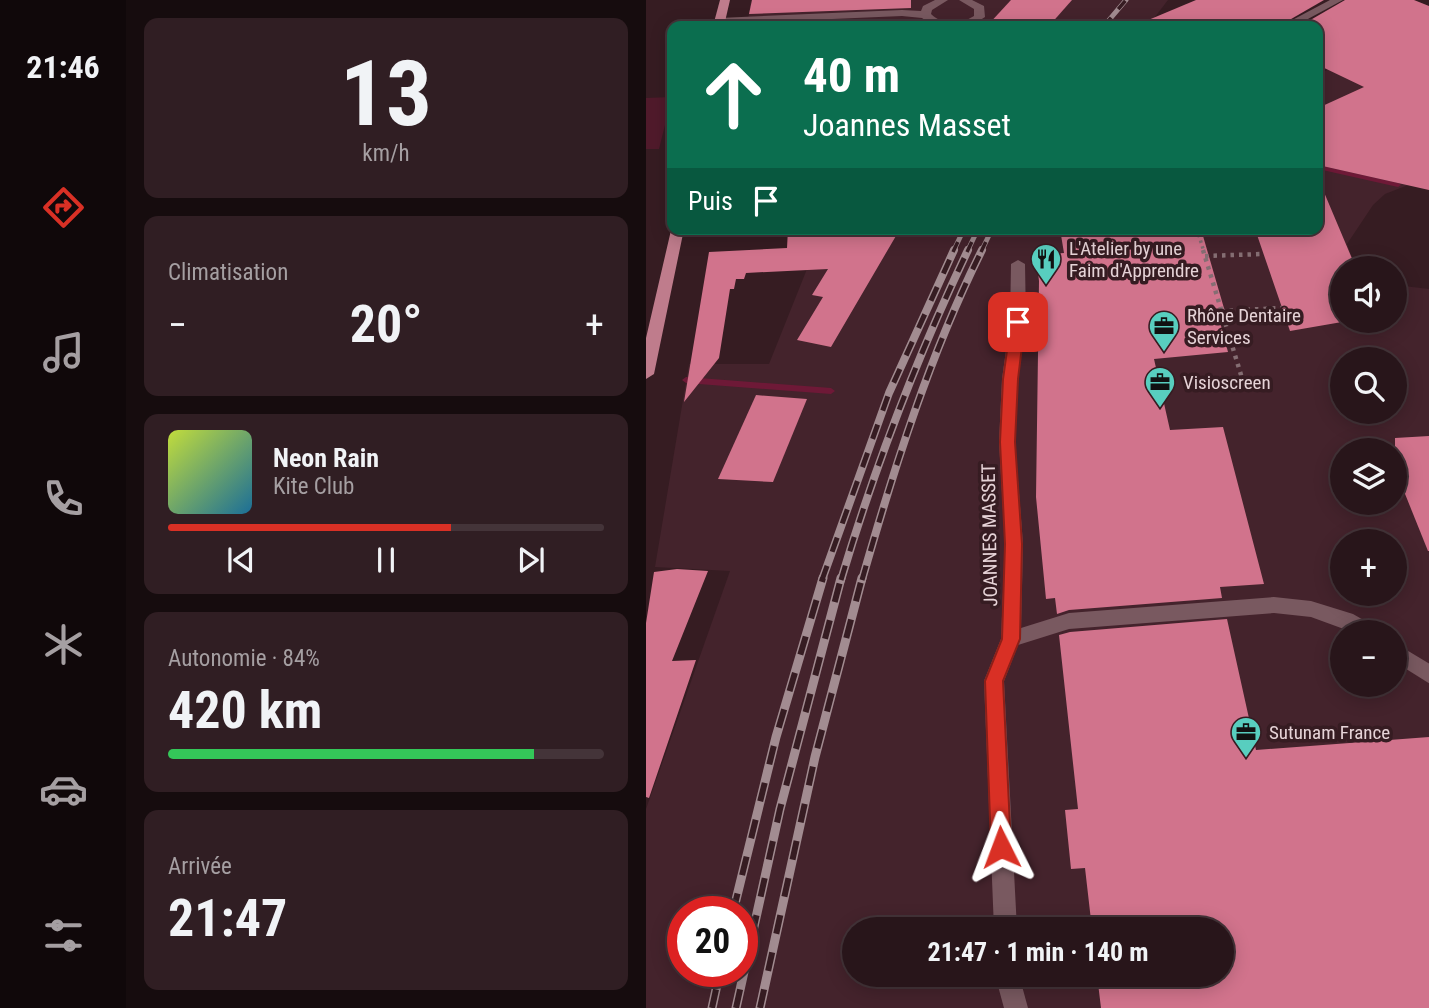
<!DOCTYPE html>
<html lang="fr">
<meta charset="utf-8">
<style>
body{margin:0;font-family:"Roboto Condensed",sans-serif;background:#301e23;color:#f1f3f6;height:100vh;display:flex;flex-direction:column;font-size:26px;white-space:nowrap}
*{box-sizing:border-box;margin:0}
p{font-size:23px;color:#a59fa2}
.icon{flex:none;width:38px;height:38px;fill:none;stroke:currentColor;stroke-width:2;stroke-linecap:round;stroke-linejoin:round}
.map{position:relative;flex:1;overflow:hidden}
.panel{display:flex;flex-direction:column;gap:18px;padding:18px;background:#160c0e;width:520px}
.panel>*{flex:none}
.top-card{position:absolute;left:21px;top:21px;width:656px;height:214px;border-radius:14px;box-shadow:0 4px 18px #0003,0 0 0 2px #443439;background:#0b6e4f;color:#fff;overflow:hidden}
.buttons{position:absolute;left:684px;top:256px;display:grid;gap:14px}
.buttons a{display:grid;place-items:center;width:77px;height:77px;border-radius:50%;background:#28151a;box-shadow:0 4px 18px #0003,0 0 0 2px #443439;font-size:35px}
.speed{position:absolute;left:21px;top:896px;display:flex;gap:14px;font-size:35px;font-weight:700;text-align:center}
.speed>*{display:grid;place-content:center;width:91px;height:91px;border-radius:50%;background:#28151a;box-shadow:0 4px 18px #0003,0 0 0 2px #443439;line-height:1}
.speed .limit{border:10px solid #d22;background:#fff;color:#111}
.pin{position:absolute;display:grid;place-items:center;width:60px;height:60px;color:#fff;margin:-30px;border-radius:14px;box-shadow:0 4px 10px #0006}
.me{position:absolute;width:77px;margin:-38px;rotate:357deg;stroke-linejoin:round;filter:drop-shadow(0 0 5px #0008)}
.turn{display:flex;align-items:center;gap:24px;height:147px;padding:0 21px;font-size:32px}
.turn .icon{width:91px;height:91px;stroke-width:2.5}
.turn b{display:block;font-size:49px;line-height:60px}
.then{display:flex;align-items:center;height:66px;padding:0 21px;background:#0003;gap:14px;font-size:26px}
.big{font-size:52px;font-weight:700;line-height:1.1}
.panel .widget{flex:1;display:flex;flex-direction:column;justify-content:center;gap:10px;min-width:0;padding:0 24px;border-radius:14px;background:#301e23}
.panel .dial{align-items:center;gap:0}
.dial b{font-size:91px;line-height:1}
.song{display:flex;align-items:center;gap:21px}
.cover{width:84px;height:84px;border-radius:10px;background:linear-gradient(135deg,hsl(70 70% 55%),hsl(200 70% 35%))}
.played{height:7px;border-radius:4px;background:linear-gradient(90deg,#d93025 65%,#443439 65%)}
.keys{display:flex;justify-content:space-around;direction:ltr}
.heat{display:flex;justify-content:space-between;align-items:center;font-size:38px;direction:ltr}
.charge{height:10px;border-radius:5px;background:linear-gradient(90deg,#34c759 84%,#443439 0)}
.trip{position:absolute;left:196px;top:917px;width:392px;height:70px;border-radius:35px;background:#28151a;box-shadow:0 4px 18px #0003,0 0 0 2px #443439;font-weight:700;line-height:70px;text-align:center}
main{display:flex;flex:1;min-height:0}
.dock{display:flex;flex-direction:column;width:126px;justify-content:space-around;align-items:center;background:#10080a;color:#a59fa2}
.dock .icon{width:49px;height:49px}
.dock .selected{color:#d93025}
.dock b{font-size:32px;color:#f1f3f6}
.map>svg:first-child{display:block}
.built{fill:#44232c;fill-rule:evenodd}
.green{fill:#501a2b}
.lines{fill:none;stroke-linecap:round;stroke-linejoin:round}
.stream{fill:#6e1937;fill-rule:evenodd}
.building{fill:#d1738c}
.path-far1{stroke:#856e73;stroke-width:3.5;stroke-dasharray:2.5 3.5;stroke-linecap:butt}
.path{stroke:#856e73;stroke-width:4.5;stroke-dasharray:3.5 5;stroke-linecap:butt}
.minor{fill:#795960;fill-rule:evenodd}
.major{fill:#bf7c8c;fill-rule:evenodd}
.rail-far2-casing{stroke:#a28c91;stroke-width:5}
.rail-far1-casing{stroke:#a28c91;stroke-width:8}
.rail-casing{stroke:#a28c91;stroke-width:9}
.rail-far2{stroke:#361c22;stroke-width:3.5;stroke-dasharray:11;stroke-linecap:butt}
.rail-far1{stroke:#361c22;stroke-width:5;stroke-dasharray:15;stroke-linecap:butt}
.rail{stroke:#361c22;stroke-width:6;stroke-dasharray:19;stroke-linecap:butt}
.route{fill:#d93025;stroke:#8d1f18;stroke-width:2}
.labels{text-anchor:middle;stroke-width:7;stroke-linejoin:round;paint-order:stroke}
.poi-label{font-size:19px;fill:#e6d3d7;stroke:#361c22;text-anchor:start}
.street-label{font-size:19px;fill:#e6d3d7;stroke:#361c22}
</style>
<main>
<nav class="dock">
<b>21:46</b>
<svg class="icon selected" aria-label="directions" viewBox="0 0 24 24"><path d="M12 3l9 9-9 9-9-9zM9 14v-3h6M13 9l2 2-2 2"/></svg>
<svg class="icon" aria-label="music" viewBox="0 0 24 24"><path d="M9 18V5l10-2v13"/><circle cx="6" cy="18" r="3"/><circle cx="16" cy="16" r="3"/></svg>
<svg class="icon" aria-label="phone" viewBox="0 0 24 24"><path d="M5 4h4l2 5-3 2q2 4 5 5l2-3 5 2v4C11 20 4 13 5 4z"/></svg>
<svg class="icon" aria-label="climate" viewBox="0 0 24 24"><path d="M12 3v18M4 7l16 10M4 17L20 7"/></svg>
<svg class="icon" aria-label="car" viewBox="0 0 24 24"><path d="M5 17H2v-5l4-1 3-4h7l3 4 3 1v5h-3M9 17h6M6 11h13"/><circle cx="7" cy="17" r="2"/><circle cx="17" cy="17" r="2"/></svg>
<svg class="icon" aria-label="filters" viewBox="0 0 24 24"><path d="M4 7h16M4 17h16"/><circle cx="9" cy="7" r="2"/><circle cx="15" cy="17" r="2"/></svg>
</nav>
<section class="panel">
<div class="widget dial"><b>13</b><p>km/h</p></div>
<div class="widget"><p>Climatisation</p>
<div class="heat"><a>−</a><b class="big">20°</b><a>+</a></div>
</div>
<div class="widget">
<div class="song"><i class="cover"></i><div><b>Neon Rain</b><p>Kite Club</p></div></div>
<div class="played"></div>
<div class="keys"><svg class="icon" aria-label="previous" viewBox="0 0 24 24"><path d="M18 5L8 12l10 7zM5 5v14"/></svg><svg class="icon" aria-label="pause" viewBox="0 0 24 24"><path d="M8 5v14M16 5v14"/></svg><svg class="icon" aria-label="next" viewBox="0 0 24 24"><path d="M6 5l10 7-10 7zM19 5v14"/></svg></div>
</div>
<div class="widget"><p>Autonomie · 84%</p><b class="big">420 km</b><div class="charge"></div></div>
<div class="widget"><p>Arrivée</p><b class="big">21:47</b></div>
</section>
<div class="map">
<svg width="784" height="1008" viewBox="0 0 784 1008">
<rect width="100%" height="100%" fill="#361c22"/>
<g class="built">
<path d="M105,0H522L502,26H101Z"/>
<path d="M783,26V177L739,194L727,205L701,244L710,268H696V320H749V285L783,289V1008H0V809L84,571L9,567L43,364H123L165,259L182,229H672V74ZM696,359H749V411H696ZM696,450H749V502H696ZM696,541H749V593H696ZM696,632H749V684H696ZM37,912H96V971H37ZM208,929H576V975H208Z"/>
</g>
<path class="green" d="M26,97L13,149H0V98Z"/>
<g class="lines">
<g class="stream">
<path d="M672,165L752,183L755,185L752,187L672,169Z"/>
<path d="M40,377L185,388L189,391L185,394L40,383L36,380Z"/>
</g>
</g>
<g class="building">
<path d="M106,0H265V8L103,14Z"/>
<path d="M365,0H426L403,26H341Z"/>
<path d="M550,0H678L633,26H488Z"/>
<path d="M699,0H768L783,6V190L672,165V108L718,87L672,65V26H654Z"/>
<path d="M256,19L265,20V26H101Z"/>
<path d="M672,178L710,268H696V322L644,331L609,229H672Z"/>
<path d="M142,229H254L185,347L151,340L177,297L166,295L182,269L100,273L98,279H90L88,289H84L73,358L38,402L63,252L141,248Z"/>
<path d="M414,229H555L582,322H574L582,352L508,359L524,430L577,427L618,584L574,587L576,598L423,610L411,614L409,598L400,599L390,497L393,281L390,255L418,253Z"/>
<path d="M110,395L161,399L127,482L72,479Z"/>
<path d="M783,436V551H782L749,469V438Z"/>
<path d="M31,569L62,571L26,661L50,660L3,798L0,797V623L8,572Z"/>
<path d="M581,619L610,750L783,737V1008H455L451,975H576V929H446L439,868L425,869L419,810L432,809L413,635L424,632Z"/>
</g>
<g class="lines">
<path class="path-far1" d="M551,229L558,252"/>
<g class="path">
<path d="M557,250L599,388"/>
<path d="M559,256L617,254"/>
<path d="M575,311L636,308"/>
</g>
<g class="minor">
<path d="M289,0H302L286,10L285,14C298,26 313,25 328,16V9L313,0H326L338,6L339,17L325,26H287L276,18L256,16L73,24L67,21L73,18L256,10L275,11L277,6Z"/>
<path d="M684,0H697L649,26H635Z"/>
<path d="M372,260L379,264L380,322L372,379L369,442L377,544L375,628L423,613L628,597L665,601L707,614L728,626L730,632H706L665,617L628,613L423,629L372,645L358,681L371,929H348L338,681L355,639L359,544L353,442L356,379L364,322L365,264Z"/>
<path d="M749,643L784,664V684L749,662Z"/>
<path d="M349,975H373L382,1008H358Z"/>
</g>
<g class="major">
<path d="M74,0H84L78,26H67Z"/>
<path d="M26,226V229H38L8,374L0,379V338Z"/>
</g>
<g class="rail-far2-casing">
<g id="rail-far2">
<path d="M458,26L480,0"/>
<path d="M307,252L318,229"/>
<path d="M321,252L332,229"/>
<path d="M335,252L346,229"/>
</g>
</g>
<g class="rail-far1-casing">
<g id="rail-far1">
<path d="M176,580L243,393L308,250"/>
<path d="M195,580C229,466 271,357 322,250"/>
<path d="M216,580C248,468 284,354 336,250"/>
</g>
</g>
<g class="rail-casing">
<g id="rail">
<path d="M87,912L130,737L177,578"/>
<path d="M66,1008L74,971"/>
<path d="M90,1008L134,809L195,578"/>
<path d="M114,1008L169,757L216,578"/>
</g>
</g>
<use href="#rail-far2" class="rail-far2"/>
<use href="#rail-far1" class="rail-far1"/>
<use href="#rail" class="rail"/>
</g>
<path class="route" d="M372,318L379,322L372,379L369,442L376,544L374,639L357,681L365,847L362,854L355,856L348,854L345,847L339,681L356,639L359,544L354,442L357,379L365,322Z"/>
<defs>
<g id="restaurant-pin" transform="scale(1.575)"><path d="M0 17L-7.5 6A9.5 9.5 0 1 1 7.5 6Z" fill="#58cebf" stroke="#361c22"/><path d="M-5-6h1v4h1v-4h1v4h1v-4h1v5L-1.5 .5V6h-2V.5L-5-1ZM5-6V6H3V1.5H1.5Q1.5-4 5-6Z" fill="#111"/></g>
<g id="office-pin" transform="scale(1.575)"><path d="M0 17L-7.5 6A9.5 9.5 0 1 1 7.5 6Z" fill="#58cebf" stroke="#361c22"/><path d="M-6-3h4V-5.5h4V-3h4V5H-6ZM-1-4.5V-3h2v-1.5ZM-6 0V1H6V0Z" fill="#111"/></g>
</defs>
<g fill-rule="evenodd">
<use href="#restaurant-pin" x="400" y="259"/>
<use href="#office-pin" x="518" y="326"/>
<use href="#office-pin" x="514" y="382"/>
<use href="#office-pin" x="600" y="732"/>
</g>
<g class="labels">
<g class="poi-label">
<text x="423" y="255">L'Atelier by une<tspan x="423" dy="22">Faim d'Apprendre</tspan></text>
<text x="541" y="322">Rhône Dentaire<tspan x="541" dy="22">Services</tspan></text>
<text x="537" y="389">Visioscreen</text>
<text x="623" y="739">Sutunam France</text>
</g>
<g class="street-label">
<text transform="translate(343 535) rotate(-91)" y="7">JOANNES MASSET</text>
</g>
</g>
</svg>
<div class="buttons">
<a><svg class="icon" aria-label="sound" viewBox="0 0 24 24"><path d="M4 9h4l5-4v14l-5-4H4zM17 9q2 3 0 6"/></svg></a>
<a><svg class="icon" aria-label="search" viewBox="0 0 24 24"><circle cx="10" cy="10" r="6"/><path d="M15 15l6 6"/></svg></a>
<a><svg class="icon" aria-label="layers" viewBox="0 0 24 24"><path d="M12 4l9 5-9 5-9-5zM3 14l9 5 9-5"/></svg></a>
<a>+</a>
<a>−</a>
</div>
<div class="speed"><div class="limit">20</div></div>
<div class="pin" style="left:372px;top:322px;background:#d93025"><svg class="icon" aria-label="arrive" viewBox="0 0 24 24"><path d="M6 21V4h12l-3 4 3 4H6"/></svg></div>
<svg class="me" style="left:355px;top:847px" viewBox="-20 -20 40 40"><path d="M0-17L14 15 0 8-14 15z" fill="#d93025" stroke="#fff" stroke-width="4"/></svg>
<div class="trip">21:47 · 1 min · 140 m</div>
<div class="top-card">
<div class="turn"><svg class="icon" aria-label="ahead" viewBox="0 0 24 24"><path d="M12 20V5M6 11l6-6 6 6"/></svg><div><b>40 m</b>Joannes Masset</div></div>
<div class="then">Puis<svg class="icon" aria-label="arrive" viewBox="0 0 24 24"><path d="M6 21V4h12l-3 4 3 4H6"/></svg></div>
</div>
</div>
</main>
